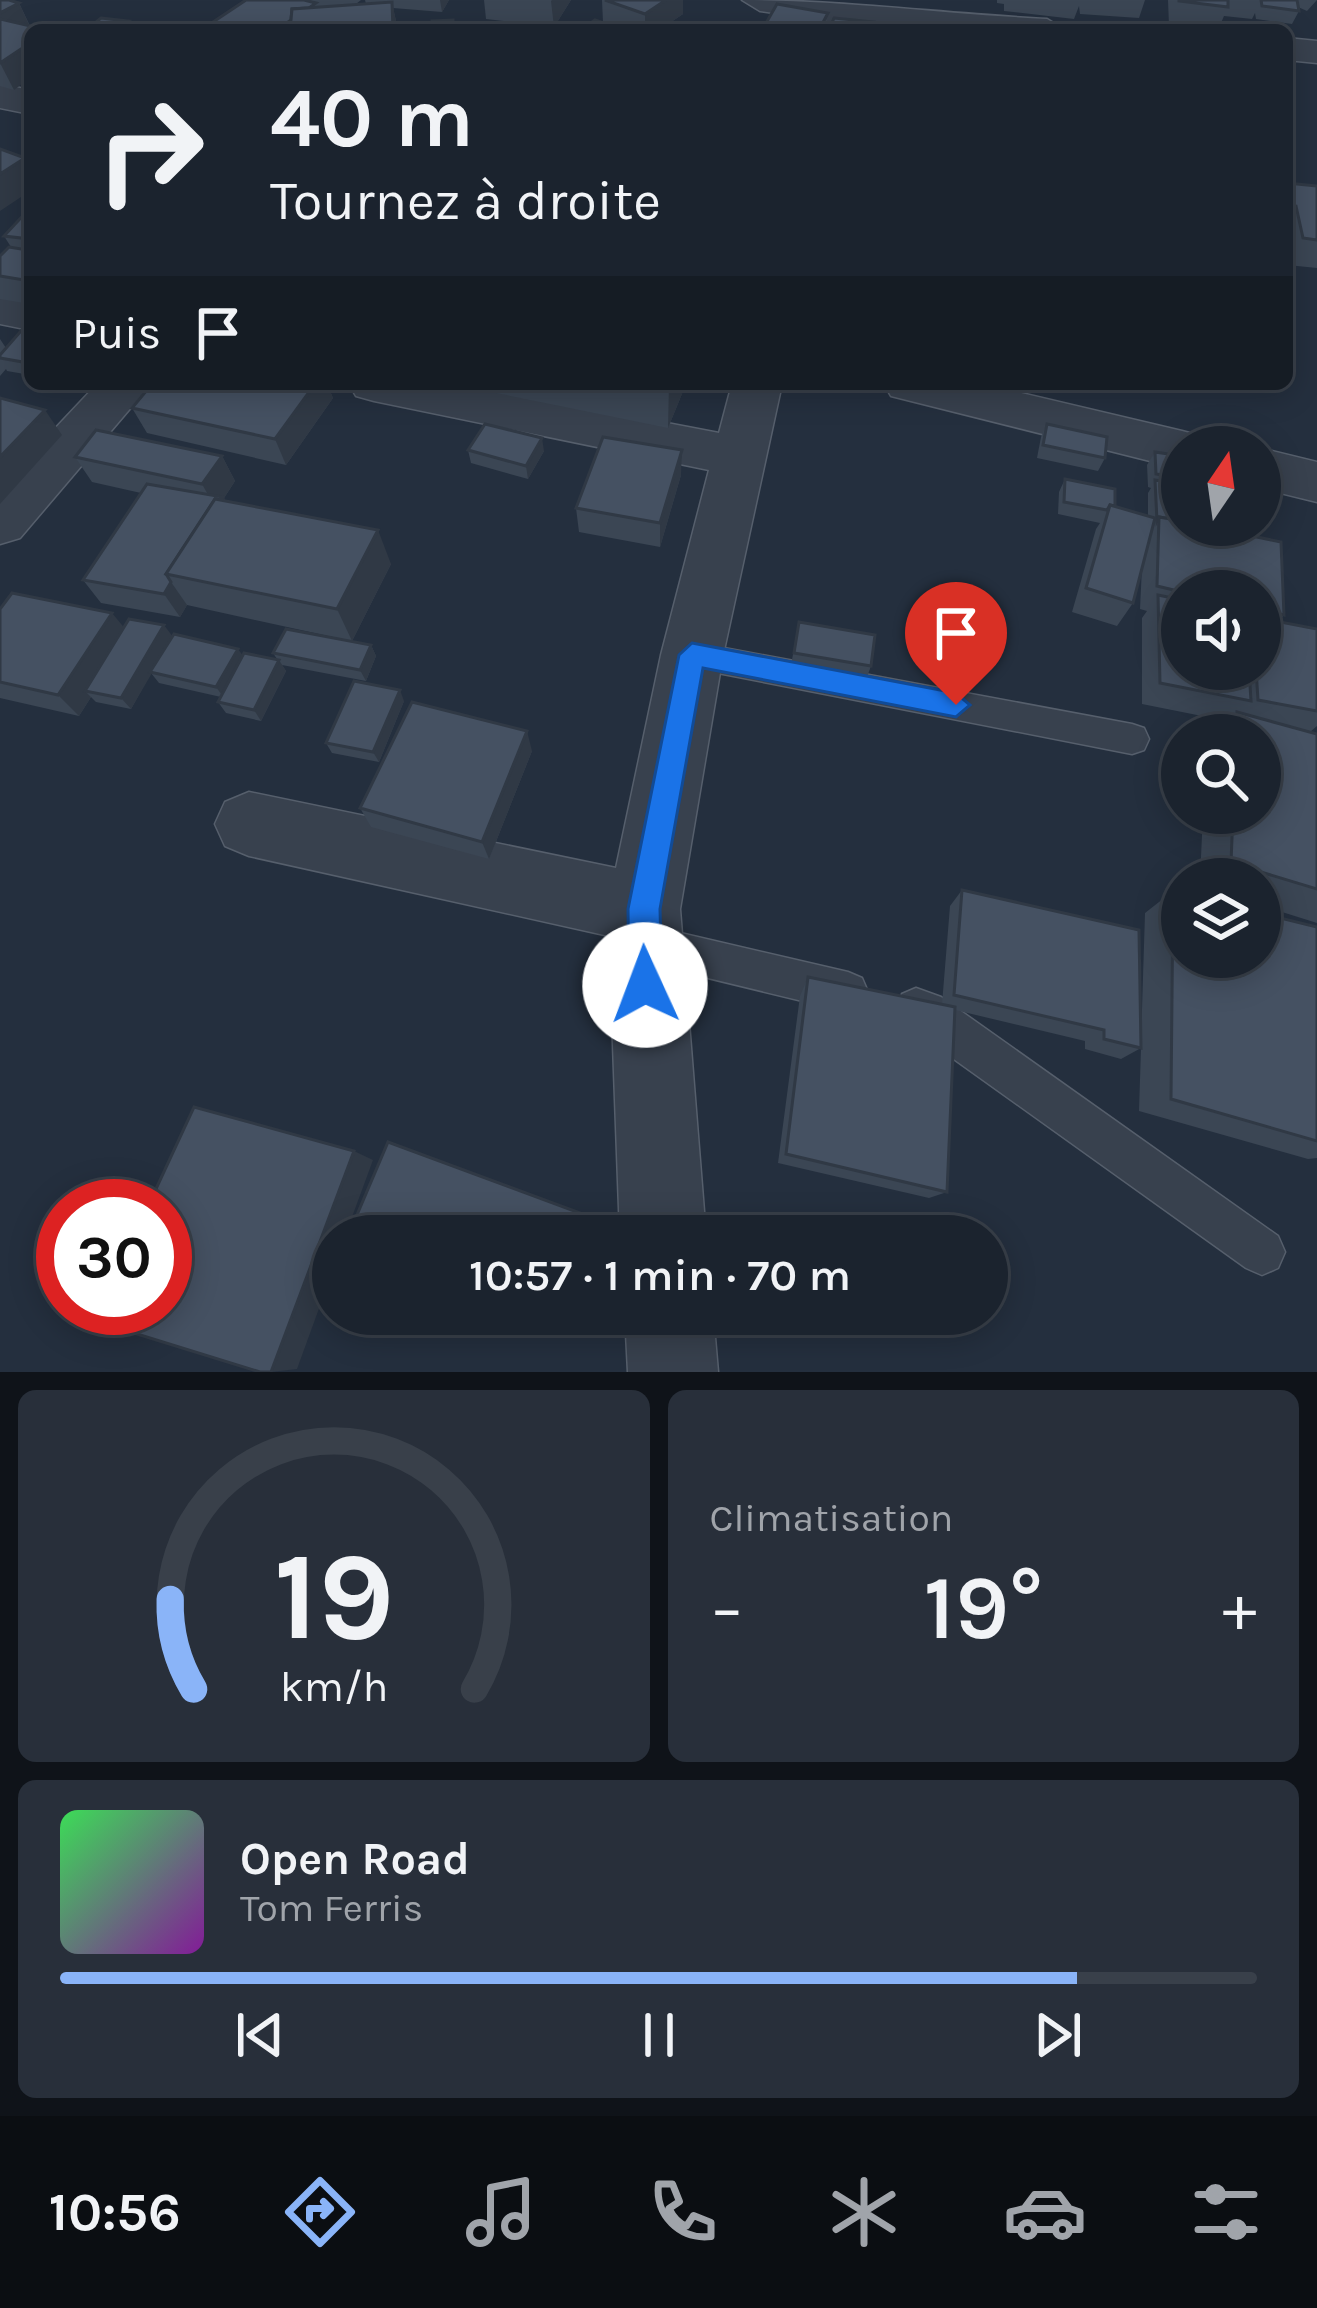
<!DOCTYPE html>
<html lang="fr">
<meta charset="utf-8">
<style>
body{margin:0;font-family:Karla,sans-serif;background:#282f3a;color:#f1f3f6;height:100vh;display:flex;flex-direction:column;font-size:45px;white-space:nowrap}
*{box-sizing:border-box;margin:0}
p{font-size:39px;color:#a0a4aa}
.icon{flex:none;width:66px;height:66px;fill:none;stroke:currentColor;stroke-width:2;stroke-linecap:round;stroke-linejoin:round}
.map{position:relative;height:1372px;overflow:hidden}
.panel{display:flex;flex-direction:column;gap:18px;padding:18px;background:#0f1319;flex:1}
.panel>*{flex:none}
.top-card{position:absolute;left:24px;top:24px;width:1269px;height:366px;border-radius:18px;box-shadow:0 6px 30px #0003,0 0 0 3px #39404a;background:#1b232e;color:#f1f3f6;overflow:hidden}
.needle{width:78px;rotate:13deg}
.tools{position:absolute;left:1161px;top:426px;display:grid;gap:24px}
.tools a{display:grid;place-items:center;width:120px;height:120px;border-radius:50%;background:#1b232e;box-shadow:0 6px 30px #0003,0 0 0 3px #39404a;font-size:60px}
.speed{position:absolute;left:36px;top:1179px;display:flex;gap:24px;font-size:60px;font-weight:700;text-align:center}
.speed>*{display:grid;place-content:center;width:156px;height:156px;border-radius:50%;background:#1b232e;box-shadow:0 6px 30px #0003,0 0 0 3px #39404a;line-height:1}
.speed .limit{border:18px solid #d22;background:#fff;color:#111}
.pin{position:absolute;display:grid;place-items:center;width:102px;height:102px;color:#fff;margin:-123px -51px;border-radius:50% 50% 50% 0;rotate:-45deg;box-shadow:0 0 12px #0007}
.pin .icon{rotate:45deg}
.me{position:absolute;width:132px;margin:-66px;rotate:358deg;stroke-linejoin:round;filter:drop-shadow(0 0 9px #0008)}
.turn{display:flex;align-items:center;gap:42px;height:252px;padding:0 48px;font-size:54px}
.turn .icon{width:156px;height:156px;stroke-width:2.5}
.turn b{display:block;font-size:84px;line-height:102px}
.then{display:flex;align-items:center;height:114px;padding:0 48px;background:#0003;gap:24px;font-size:45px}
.big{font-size:90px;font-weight:600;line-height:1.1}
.panel .tile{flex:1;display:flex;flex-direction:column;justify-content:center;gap:18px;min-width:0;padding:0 42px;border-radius:18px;background:#282f3a}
.panel .dial{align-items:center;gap:0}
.dial svg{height:312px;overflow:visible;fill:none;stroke:#39404a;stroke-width:7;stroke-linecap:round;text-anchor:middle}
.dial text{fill:#f1f3f6;stroke:none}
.song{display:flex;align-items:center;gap:36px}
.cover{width:144px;height:144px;border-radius:18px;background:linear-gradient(135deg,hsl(130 70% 55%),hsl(290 70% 35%))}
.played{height:12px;border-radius:6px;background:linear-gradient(90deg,#8ab4f8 85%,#39404a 85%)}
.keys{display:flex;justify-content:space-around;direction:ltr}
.heat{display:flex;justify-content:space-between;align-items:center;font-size:66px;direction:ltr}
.panel .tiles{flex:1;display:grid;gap:18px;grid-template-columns:1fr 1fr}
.tile:last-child{grid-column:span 2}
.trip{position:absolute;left:312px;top:1215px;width:696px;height:120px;border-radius:60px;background:#1b232e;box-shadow:0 6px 30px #0003,0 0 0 3px #39404a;font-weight:600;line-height:120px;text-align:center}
.tabs{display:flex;height:192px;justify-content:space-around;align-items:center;background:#0b0e12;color:#a0a4aa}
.tabs .icon{width:84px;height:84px}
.tabs .active{color:#8ab4f8}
.tabs b{font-size:54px;color:#f1f3f6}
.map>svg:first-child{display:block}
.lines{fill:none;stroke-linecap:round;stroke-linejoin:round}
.lane-casing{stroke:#565f6c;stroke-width:3}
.street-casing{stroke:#565f6c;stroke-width:3}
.lane{fill:#38414e;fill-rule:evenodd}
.street{fill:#38414e;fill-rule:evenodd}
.wall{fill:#3b4654;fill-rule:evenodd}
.shaded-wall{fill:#303945}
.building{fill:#455162;stroke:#303945;stroke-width:3}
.route{fill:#1a73e8;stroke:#114b97;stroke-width:3}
</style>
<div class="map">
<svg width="1317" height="1372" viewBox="0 0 1317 1372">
<rect width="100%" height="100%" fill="#242f3e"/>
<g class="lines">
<g class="lane-casing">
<g id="lane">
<path d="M692,642L1132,724L1144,728L1149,739L1144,750L1132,754L692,668L681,665L676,655L681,645Z"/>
<path d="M642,924L848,972L862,978L868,992L862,1006L848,1012L642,962L628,956L623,943L628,930Z"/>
<path d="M916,988L941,997L1278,1236L1285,1252L1278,1268L1262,1275L1246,1268L902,1022L896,1008L902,994Z"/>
</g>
</g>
<g class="street-casing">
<g id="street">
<path d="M742,0C844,0 945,14 1047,19L1065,30H888L760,11Z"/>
<path d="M1287,38L1317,41V63L1287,60Z"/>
<path d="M0,84L30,90V114L0,108Z"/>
<path d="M0,294L30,300V330L0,324Z"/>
<path d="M97,384H151L20,538L0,544V487Z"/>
<path d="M349,384H463L719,433L732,384H782L723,655L680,909L706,1236H620L609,936L249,856L225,846L215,824L225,802L249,792L616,868L661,655L709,470L374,401L356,396Z"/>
<path d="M884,384H983L1182,431L1201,436L1207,447H1182V469L891,396Z"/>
<path d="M1260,448L1317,462V502L1260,488Z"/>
<path d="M625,1314H713L718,1372H628Z"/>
</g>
</g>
<use href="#lane" class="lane"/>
<use href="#street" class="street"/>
</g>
<g class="wall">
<path d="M0,0L19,3L30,26L14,90L0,86Z"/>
<path d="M246,0H361L356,4H366L365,0H449L442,12L393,8L398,30H201Z"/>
<path d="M484,0H571L554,27L486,19Z"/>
<path d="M602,0H683V14L659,30H582L603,23Z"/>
<path d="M997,0H1145L1139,18L1080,14L1079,6L1074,19L1004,11V4L997,3Z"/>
<path d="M1168,0H1317L1307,11L1298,7L1299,11L1292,24L1256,19L1255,13L1252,19L1224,16L1218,30L1169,26Z"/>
<path d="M1287,183L1317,186V268L1287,265Z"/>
<path d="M30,208V304L0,299V256L11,247L4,236Z"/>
<path d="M30,325V375L7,371L6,369L0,376V339L6,348Z"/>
<path d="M152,384H327L333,398L286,465L147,433L132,408Z"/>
<path d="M452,384H686L668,428Z"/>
<path d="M1047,424L1105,458L1098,471L1037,458L1041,437Z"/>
<path d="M468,450L544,451L528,479L471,463Z"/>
<path d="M1155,452L1182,456V525H1200L1281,542L1284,615L1278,622L1317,629V726L1310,732L1317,734V923L1260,905V879H1200L1203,813H1260V735H1214L1227,721L1142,704V618L1147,611L1140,609L1142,567L1133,603L1117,626L1072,612L1096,529L1100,523L1058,514L1059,492L1065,479L1115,489V506L1148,516V493L1151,488L1148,487L1147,465ZM1182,591H1260V669H1182Z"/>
<path d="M222,456L235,481L224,498L225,500L391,564L352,641L371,645L376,656L366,681L282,665L286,671L261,721L226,713L218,702L221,697L159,683L151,673L131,709L96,702L91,697L79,716L0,698V609L172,636L243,656L277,659L273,653L342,639L187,605L180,617L101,603L83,580L141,493L92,482L75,457Z"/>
<path d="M681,475L660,547L579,532L576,508Z"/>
<path d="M799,622L871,666L867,677L791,665Z"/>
<path d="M404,701L379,762L332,753L326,743Z"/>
<path d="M532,751L489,859L371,827L360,808Z"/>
<path d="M962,890L1141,1041L1145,913L1173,891L1317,927V1158L1308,1159L1139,1111L1141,1048L1121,1059L1085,1049V1041L955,1010L947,1192L929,1198L778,1163L800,996L808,977L942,1004L950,906Z"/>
</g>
<g class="shaded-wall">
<path d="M440,0H449L442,12Z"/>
<path d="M552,0H571L554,27L551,1Z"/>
<path d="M666,0H683V14L659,30H645V14Z"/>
<path d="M0,1L19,3L31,29L0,46Z"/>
<path d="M392,2L398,30H393Z"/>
<path d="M127,21L131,30H108L110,27Z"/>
<path d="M30,43V78L14,90L0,63Z"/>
<path d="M25,158L30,166V191L0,211V174Z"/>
<path d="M30,353V372L23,362Z"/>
<path d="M315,384H327L333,398L286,465L275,439Z"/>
<path d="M669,384H686L668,428Z"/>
<path d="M45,410L62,435L0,504V457Z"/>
<path d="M542,438L544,451L528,479L526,466Z"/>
<path d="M682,450L681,475L660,547V523Z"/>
<path d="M222,456L235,481L224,498L237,521L216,509L202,484Z"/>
<path d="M378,530L391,564L352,641L337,609Z"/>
<path d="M171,582L187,605L180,617L164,594Z"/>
<path d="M112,613L131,636L85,691L91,697L79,716L58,695Z"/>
<path d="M164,625L173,637L131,709L121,698Z"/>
<path d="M371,645L376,656L366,681L360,670Z"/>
<path d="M238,649L246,660L224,698L216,687Z"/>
<path d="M279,660L286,671L261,721L254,710Z"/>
<path d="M400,690L404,701L379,762L373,752Z"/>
<path d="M527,731L532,751L489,859L482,842Z"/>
<path d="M354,1151L373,1160L345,1236H333V1270L297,1369L271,1372Z"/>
</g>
<g class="building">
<path d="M0,0H9L19,3L0,13Z"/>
<path d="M246,0H304L316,3L309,8L292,9L291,20L277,30H201Z"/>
<path d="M605,0H666L645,14Z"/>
<path d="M1179,0H1228V7L1179,1Z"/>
<path d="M1261,0H1297L1299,11L1262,6Z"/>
<path d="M392,2L393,30H290L292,9Z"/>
<path d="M777,4L828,13L819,30H762Z"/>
<path d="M101,18L127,21L108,30H86Z"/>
<path d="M834,18L874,22L872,30H829Z"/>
<path d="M0,19L48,30H30V43L0,63Z"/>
<path d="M453,20V30H432V21Z"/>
<path d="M595,20L624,30L582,29Z"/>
<path d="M0,149L25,158L0,174Z"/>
<path d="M1287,183L1317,186V240L1303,238L1296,206L1287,205Z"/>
<path d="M30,208V239L4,236Z"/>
<path d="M9,247L27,250L30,247V281L0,276V256Z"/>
<path d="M27,324L30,325V353L23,362L0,358V355Z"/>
<path d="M152,384H315L275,439L132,408Z"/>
<path d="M0,398L45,410L0,457Z"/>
<path d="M485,424L542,438L526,466L468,450Z"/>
<path d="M1047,424L1107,437L1105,458L1043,445Z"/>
<path d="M96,430L222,456L202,484L75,457Z"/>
<path d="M603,437L682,450L660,523L576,508Z"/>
<path d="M1155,452L1182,456V478L1156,474Z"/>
<path d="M1065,479L1115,489V506L1110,505L1107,510L1064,502Z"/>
<path d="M1155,480L1182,484V521L1159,517L1157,521Z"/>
<path d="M147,484L223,497L221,500L215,499L166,574L171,582L164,594L83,580Z"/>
<path d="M215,499L378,530L337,609L166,574Z"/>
<path d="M1110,505L1155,518L1133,603L1086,588Z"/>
<path d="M1159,517L1182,521V525H1200L1281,542L1284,615L1260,609V591L1182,592L1157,586Z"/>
<path d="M12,593L112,613L58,695L0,682V609Z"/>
<path d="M1158,595L1182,600V669H1249L1251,701L1160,683Z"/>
<path d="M1260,618L1317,629V711L1258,700L1256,669H1260Z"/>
<path d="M129,619L164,625L121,698L85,691Z"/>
<path d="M799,622L875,635L871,666L794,653Z"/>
<path d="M286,629L371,645L360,670L273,653Z"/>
<path d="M174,634L238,649L216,687L150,672Z"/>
<path d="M244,653L279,660L254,710L218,702Z"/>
<path d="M354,681L400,690L373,752L326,743Z"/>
<path d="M412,702L527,731L482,842L360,808Z"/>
<path d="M1237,712L1317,734V889L1231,863L1233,813H1260V735H1236Z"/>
<path d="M962,890L1139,930L1141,1048L1104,1039V1030L954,995Z"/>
<path d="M1173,891L1182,893V957H1260V913L1317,927V1141L1171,1099Z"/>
<path d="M808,977L955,1007L947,1192L786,1154Z"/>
<path d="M194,1107L354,1151L271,1372H260L95,1321L101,1308H165V1206H148Z"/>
<path d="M388,1142L615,1226L612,1236H370L351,1229Z"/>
<path d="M572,1314H589L587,1320Z"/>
</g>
<path class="route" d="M692,643L956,693L970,705L956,717L703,668L660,909L662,985L657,997L645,1001L634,997L629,985L628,909L679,655Z"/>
</svg>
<div class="tools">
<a><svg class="needle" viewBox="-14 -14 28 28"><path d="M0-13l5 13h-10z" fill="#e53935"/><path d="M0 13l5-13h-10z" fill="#a0a4aa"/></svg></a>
<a><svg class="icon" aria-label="sound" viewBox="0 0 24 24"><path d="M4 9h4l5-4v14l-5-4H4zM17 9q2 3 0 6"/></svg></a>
<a><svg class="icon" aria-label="search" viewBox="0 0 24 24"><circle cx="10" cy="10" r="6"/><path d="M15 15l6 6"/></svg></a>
<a><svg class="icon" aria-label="layers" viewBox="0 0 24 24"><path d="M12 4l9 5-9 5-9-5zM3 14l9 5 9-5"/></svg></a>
</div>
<div class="speed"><div class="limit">30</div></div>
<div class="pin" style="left:956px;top:705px;background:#d93025"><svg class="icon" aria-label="arrive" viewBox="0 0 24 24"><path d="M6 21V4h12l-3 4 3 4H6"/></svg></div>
<svg class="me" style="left:645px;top:985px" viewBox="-20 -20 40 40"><circle r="19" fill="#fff"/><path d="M0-13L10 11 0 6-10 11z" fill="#1a73e8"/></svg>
<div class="trip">10:57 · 1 min · 70 m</div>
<div class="top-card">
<div class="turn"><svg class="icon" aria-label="right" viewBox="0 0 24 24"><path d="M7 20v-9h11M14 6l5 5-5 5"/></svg><div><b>40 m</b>Tournez à droite</div></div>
<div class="then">Puis<svg class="icon" aria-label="arrive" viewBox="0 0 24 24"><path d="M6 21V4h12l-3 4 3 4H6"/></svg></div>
</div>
</div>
<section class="panel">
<div class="tiles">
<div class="tile dial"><svg viewBox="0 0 100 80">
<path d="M14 69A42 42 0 1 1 86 69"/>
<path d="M14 69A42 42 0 0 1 8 46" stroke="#8ab4f8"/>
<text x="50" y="56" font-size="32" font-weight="700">19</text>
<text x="50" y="72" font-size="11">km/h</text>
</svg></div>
<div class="tile"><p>Climatisation</p>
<div class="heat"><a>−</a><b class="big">19°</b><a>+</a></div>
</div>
<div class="tile">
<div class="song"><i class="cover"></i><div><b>Open Road</b><p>Tom Ferris</p></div></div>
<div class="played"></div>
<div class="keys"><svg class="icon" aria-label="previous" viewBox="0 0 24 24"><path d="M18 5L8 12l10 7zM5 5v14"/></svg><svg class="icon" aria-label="pause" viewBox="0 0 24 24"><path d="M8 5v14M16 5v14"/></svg><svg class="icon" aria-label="next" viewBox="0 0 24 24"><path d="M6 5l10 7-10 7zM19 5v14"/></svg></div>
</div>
</div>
</section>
<nav class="tabs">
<b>10:56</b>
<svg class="icon active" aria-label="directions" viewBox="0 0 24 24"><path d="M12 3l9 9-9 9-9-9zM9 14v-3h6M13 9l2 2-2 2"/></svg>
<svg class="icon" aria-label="music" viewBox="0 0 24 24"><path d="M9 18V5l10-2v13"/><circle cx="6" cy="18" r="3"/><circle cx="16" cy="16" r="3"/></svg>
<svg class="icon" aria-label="phone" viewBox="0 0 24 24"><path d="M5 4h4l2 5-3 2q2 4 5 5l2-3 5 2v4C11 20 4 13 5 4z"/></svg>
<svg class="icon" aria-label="climate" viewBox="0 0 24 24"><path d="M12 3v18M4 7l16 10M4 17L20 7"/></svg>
<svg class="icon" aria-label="car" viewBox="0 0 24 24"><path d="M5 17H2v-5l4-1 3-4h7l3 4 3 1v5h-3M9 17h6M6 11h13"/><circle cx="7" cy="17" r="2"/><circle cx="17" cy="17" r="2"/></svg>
<svg class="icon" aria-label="filters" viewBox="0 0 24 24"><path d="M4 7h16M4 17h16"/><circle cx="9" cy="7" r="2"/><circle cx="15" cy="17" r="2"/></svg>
</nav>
